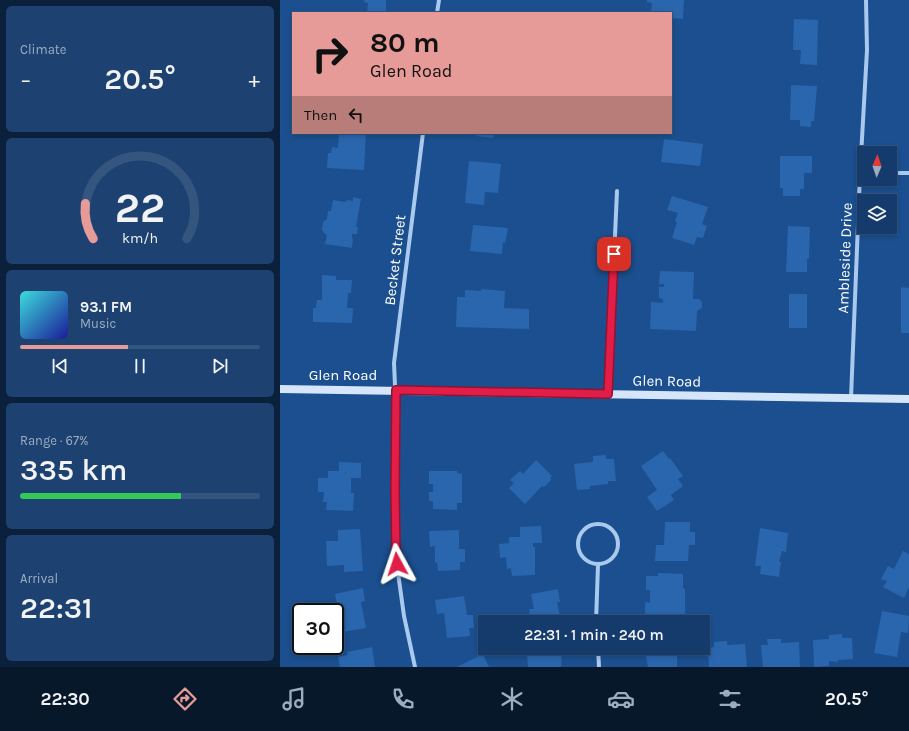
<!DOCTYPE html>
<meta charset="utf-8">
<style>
body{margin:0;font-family:Karla,sans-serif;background:#1d4271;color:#f1f3f6;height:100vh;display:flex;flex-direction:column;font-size:15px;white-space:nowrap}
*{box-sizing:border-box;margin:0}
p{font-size:13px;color:#9dadc1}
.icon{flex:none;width:22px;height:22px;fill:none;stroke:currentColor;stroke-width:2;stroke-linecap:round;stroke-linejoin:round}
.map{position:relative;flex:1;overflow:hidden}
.details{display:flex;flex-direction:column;gap:6px;padding:6px;background:#0b203b;width:280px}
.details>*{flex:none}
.top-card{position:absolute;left:12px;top:12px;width:380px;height:122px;border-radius:0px;box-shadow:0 2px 6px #0003,0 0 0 1px #33557e;background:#e69b98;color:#111;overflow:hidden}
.needle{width:26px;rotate:2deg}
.controls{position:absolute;left:577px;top:146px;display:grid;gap:8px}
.controls a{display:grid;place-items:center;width:40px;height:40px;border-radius:0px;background:#143b6b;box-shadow:0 2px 6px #0003,0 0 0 1px #33557e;font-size:20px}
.speed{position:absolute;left:12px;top:603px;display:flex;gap:8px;font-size:20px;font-weight:700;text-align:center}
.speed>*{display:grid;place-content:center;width:52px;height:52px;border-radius:50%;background:#143b6b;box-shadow:0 2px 6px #0003,0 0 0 1px #33557e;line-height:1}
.speed .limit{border:2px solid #111;border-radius:6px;background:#fff;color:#111}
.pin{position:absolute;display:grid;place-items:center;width:34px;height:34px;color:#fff;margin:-17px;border-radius:8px;box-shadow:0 2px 6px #0006}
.me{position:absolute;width:44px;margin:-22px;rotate:355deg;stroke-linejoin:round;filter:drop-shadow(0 0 3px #0008)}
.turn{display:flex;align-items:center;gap:14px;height:84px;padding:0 12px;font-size:18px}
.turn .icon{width:52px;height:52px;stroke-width:2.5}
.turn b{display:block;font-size:28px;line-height:34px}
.then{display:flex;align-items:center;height:38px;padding:0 12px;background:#0003;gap:8px;font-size:15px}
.big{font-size:30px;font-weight:600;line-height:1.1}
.details .widget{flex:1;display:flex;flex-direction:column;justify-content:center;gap:6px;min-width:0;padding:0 14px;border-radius:6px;background:#1d4271}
.details .dial{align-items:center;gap:0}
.dial svg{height:104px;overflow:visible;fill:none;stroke:#33557e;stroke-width:7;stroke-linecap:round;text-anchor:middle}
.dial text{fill:#f1f3f6;stroke:none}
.song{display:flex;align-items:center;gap:12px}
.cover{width:48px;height:48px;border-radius:6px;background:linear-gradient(135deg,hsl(180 70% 55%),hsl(240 70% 35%))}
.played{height:4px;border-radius:2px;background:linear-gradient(90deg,#e69b98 45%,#33557e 45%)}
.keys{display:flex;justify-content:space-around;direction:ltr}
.heat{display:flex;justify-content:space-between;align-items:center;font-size:22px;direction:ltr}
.charge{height:6px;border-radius:3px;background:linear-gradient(90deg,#34c759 67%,#33557e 0)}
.trip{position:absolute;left:198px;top:615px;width:232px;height:40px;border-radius:0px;background:#143b6b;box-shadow:0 2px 6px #0003,0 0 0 1px #33557e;font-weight:600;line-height:40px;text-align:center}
.menu{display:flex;height:64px;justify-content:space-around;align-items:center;background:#08182b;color:#9dadc1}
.menu .icon{width:28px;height:28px}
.menu .current{color:#e69b98}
.menu b{font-size:18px;color:#f1f3f6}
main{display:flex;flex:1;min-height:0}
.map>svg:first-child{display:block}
.building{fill:#2a66ad}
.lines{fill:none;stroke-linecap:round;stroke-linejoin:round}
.minor{stroke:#a9c9ee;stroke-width:4}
.secondary{stroke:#d6e6fa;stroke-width:8}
.route-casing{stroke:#92132f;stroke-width:10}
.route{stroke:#e11d48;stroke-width:7}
.labels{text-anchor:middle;stroke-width:4;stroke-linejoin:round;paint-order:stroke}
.street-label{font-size:15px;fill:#fff;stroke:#1b4f8f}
</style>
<main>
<section class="details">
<div class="widget"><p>Climate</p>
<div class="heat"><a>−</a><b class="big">20.5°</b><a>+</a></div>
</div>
<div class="widget dial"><svg viewBox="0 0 100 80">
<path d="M14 69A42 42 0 1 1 86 69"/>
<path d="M14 69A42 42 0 0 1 8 42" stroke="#e69b98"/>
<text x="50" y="56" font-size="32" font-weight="700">22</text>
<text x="50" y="72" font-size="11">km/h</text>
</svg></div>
<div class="widget">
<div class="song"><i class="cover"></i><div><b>93.1 FM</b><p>Music</p></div></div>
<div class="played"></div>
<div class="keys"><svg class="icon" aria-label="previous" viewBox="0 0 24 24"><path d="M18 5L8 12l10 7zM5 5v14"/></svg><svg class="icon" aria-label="pause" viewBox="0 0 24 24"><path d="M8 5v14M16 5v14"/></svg><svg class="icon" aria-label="next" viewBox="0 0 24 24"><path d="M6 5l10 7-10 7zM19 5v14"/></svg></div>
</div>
<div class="widget"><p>Range · 67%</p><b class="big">335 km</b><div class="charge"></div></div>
<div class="widget"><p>Arrival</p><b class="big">22:31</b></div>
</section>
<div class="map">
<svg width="629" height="667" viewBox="0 0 629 667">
<rect width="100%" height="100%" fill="#1b4f8f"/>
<g class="building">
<path d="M84,0H106V13H87L88,3L84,2Z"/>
<path d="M367,0H404L403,19L391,18V13H371L372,3L367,2Z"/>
<path d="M514,19L538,20L537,65L520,64L521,50H513Z"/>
<path d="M511,85L537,86L534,121H531V127L520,126V120H510Z"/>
<path d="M59,133H86L84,170L47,168L48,153H51L52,147L58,148Z"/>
<path d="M197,133H214L213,138L196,136Z"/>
<path d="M384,139L423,144L420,166L381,162Z"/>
<path d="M500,156H532V173H524V189H520V196H503V188H500Z"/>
<path d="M189,161L221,164L218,193L205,192L204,205L185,203Z"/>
<path d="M392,196L428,207L422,224L427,226L423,238L417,237L414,245L392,238L397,222L395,221L398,213L387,210Z"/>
<path d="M73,197L81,199L76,227H78L77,234H72V238L73,239L72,248L45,244L47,235L45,234L42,230L43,222L47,219L48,211H51L53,200L65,202L67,200L73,201Z"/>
<path d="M193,225L228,228L225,243L223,242L222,254L190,251Z"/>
<path d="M508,226L530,227L529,259H527V272H506Z"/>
<path d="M380,271L414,272L413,299H419L422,302V308L417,311L416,331L370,329L371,302L383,303V299L379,298V287H384V284H379Z"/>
<path d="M42,275L56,276V280H72L71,293H68L67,308H73L72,323L33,322V308H36L37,300H42Z"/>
<path d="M621,287L629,288V333H621Z"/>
<path d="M201,289L225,291L224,308L249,309V329L176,327L177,297H185V290L201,291Z"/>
<rect x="509" y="294" width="18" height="34"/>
<path d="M383,451L389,459L390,458L403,476L398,479L403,486L391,495L394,500L377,511L367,497L377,490L361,466Z"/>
<path d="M326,455V459H334L336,481H328V484L310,486V489L297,490L294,464L313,462V456Z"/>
<path d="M256,460L272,476L270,478L271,480L264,487L262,486L245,504L229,488L234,483L230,480L240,471L243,474Z"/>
<path d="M59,462L81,463V478H71V493H74L73,511L46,510L47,502H43L44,492H38V478H48V471H59Z"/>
<path d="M149,471H177V473L182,474V503H177V510L153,509V501H149V492H153V484H149Z"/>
<path d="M385,522H410V532H415V545H409L408,561H375L376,545H384Z"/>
<path d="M261,526L262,543H253V547H255V575L232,576L231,568L227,569L226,557L220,558L219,544L229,543V537H240V527Z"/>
<path d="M480,528L508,533L506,552L502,551L499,562H501L499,577L480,574L481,566H475Z"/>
<path d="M80,529L83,571L64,572V565L47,566L46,541H58V530Z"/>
<path d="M179,530V549H185V562H180V570L158,571L157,562L155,563V546L150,547L149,531Z"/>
<path d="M623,551L629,554V587L624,598L603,587L607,581L601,579L608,566L614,569Z"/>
<path d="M378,573L403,574V588L405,589V619H365V602L370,603V590H366V576H378Z"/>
<path d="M83,588L85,601L81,602L86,628L62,632L59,622L55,623V612H52V610L58,609L55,594Z"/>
<path d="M278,589L280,602H277L281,622H251L249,609H254L251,594Z"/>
<path d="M184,596L187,615H193L194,628H189L190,636L167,638L164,613L157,614L155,600Z"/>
<path d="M602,611L629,616L628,633L621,632L617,657L594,653Z"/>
<path d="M562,634V638H572L573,659L558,660V662L549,661V666L534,667L533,640L549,639V635Z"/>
<path d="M487,639H501V643L519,642L520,667H483L481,645H488Z"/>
<path d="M447,641V645L465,644L467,667H429L428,648L434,647V642Z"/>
<path d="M92,647L95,667H60L58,657L68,655L67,652Z"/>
<path d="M257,648H282L281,667H248L247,653L257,652Z"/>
<path d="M353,648H398L400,653H397V667H368L365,651L354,652Z"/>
<path d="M203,654L209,667H177Z"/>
</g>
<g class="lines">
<g class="minor">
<path d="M157,13L159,0"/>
<path d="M610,173H629"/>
<path d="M328,394L337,191"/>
<path d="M571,398L580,174L587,50L586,0"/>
<circle cx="318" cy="544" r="20"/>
<path d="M316,622L318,565"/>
<path d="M318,648L319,667"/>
<path d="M135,667L124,616L115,551V492L116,408L114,363L143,133"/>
</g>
<path class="secondary" d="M0,389L629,399"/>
</g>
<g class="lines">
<g class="route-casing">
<path id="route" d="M117,564L116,551L115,492L116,390L328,394L334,254"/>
</g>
<use href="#route" class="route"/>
</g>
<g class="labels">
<g class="street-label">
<text transform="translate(565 258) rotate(-88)" y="5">Ambleside Drive</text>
<text transform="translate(115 260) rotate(-83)" y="5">Becket Street</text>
<text x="63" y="380">Glen Road</text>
<text transform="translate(387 381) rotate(1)" y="5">Glen Road</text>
</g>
</g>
</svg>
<div class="controls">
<a><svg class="needle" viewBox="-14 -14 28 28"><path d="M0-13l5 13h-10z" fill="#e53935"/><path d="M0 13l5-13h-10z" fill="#9dadc1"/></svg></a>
<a><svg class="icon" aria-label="layers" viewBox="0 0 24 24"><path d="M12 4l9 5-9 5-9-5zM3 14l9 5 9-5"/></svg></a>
</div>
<div class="speed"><div class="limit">30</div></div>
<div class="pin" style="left:334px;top:254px;background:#d93025"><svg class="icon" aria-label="arrive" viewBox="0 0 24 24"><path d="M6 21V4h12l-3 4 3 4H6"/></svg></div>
<svg class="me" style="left:117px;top:564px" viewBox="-20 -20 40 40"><path d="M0-17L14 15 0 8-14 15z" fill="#e11d48" stroke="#fff" stroke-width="4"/></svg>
<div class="trip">22:31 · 1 min · 240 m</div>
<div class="top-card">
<div class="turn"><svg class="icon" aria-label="right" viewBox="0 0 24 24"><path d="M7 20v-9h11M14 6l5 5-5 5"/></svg><div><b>80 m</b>Glen Road</div></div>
<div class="then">Then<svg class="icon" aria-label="left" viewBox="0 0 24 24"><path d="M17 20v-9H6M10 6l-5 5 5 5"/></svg></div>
</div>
</div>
</main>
<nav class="menu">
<b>22:30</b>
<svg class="icon current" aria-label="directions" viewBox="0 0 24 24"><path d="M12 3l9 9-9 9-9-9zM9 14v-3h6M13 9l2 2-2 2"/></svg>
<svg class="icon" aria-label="music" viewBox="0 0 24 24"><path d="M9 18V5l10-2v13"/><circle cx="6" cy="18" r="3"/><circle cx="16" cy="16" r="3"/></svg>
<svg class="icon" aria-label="phone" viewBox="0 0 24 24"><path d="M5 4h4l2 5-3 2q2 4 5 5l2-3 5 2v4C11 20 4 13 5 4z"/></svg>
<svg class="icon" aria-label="climate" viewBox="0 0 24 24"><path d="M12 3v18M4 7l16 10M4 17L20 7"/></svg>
<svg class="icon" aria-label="car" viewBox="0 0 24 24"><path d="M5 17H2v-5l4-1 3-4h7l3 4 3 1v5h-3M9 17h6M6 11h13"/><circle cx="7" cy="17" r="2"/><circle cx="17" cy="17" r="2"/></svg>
<svg class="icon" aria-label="filters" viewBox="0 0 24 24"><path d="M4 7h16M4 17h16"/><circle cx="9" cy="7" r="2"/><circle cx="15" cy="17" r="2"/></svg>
<b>20.5°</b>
</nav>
